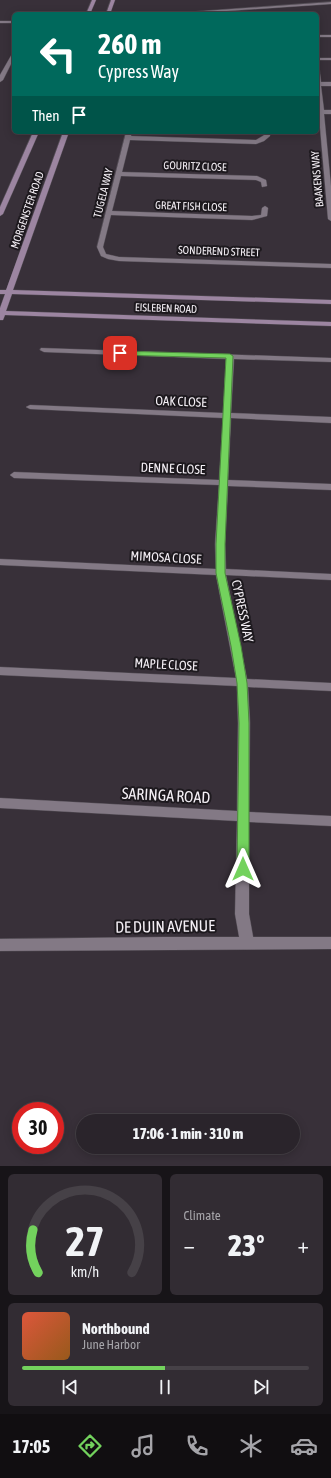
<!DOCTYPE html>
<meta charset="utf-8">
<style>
body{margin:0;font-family:"Asap Condensed",sans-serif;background:#322c33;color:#f1f3f6;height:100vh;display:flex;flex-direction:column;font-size:15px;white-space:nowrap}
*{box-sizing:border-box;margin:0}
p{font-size:13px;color:#a5a4a9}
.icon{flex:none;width:22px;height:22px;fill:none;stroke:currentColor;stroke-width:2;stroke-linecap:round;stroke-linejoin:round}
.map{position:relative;height:1166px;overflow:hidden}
.side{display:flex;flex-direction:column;gap:8px;padding:8px;background:#171418;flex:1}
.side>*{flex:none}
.top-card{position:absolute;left:12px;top:12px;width:307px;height:122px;border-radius:6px;box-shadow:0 2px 10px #0003,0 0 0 1px #464147;background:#00695c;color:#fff;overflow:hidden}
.speed{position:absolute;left:12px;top:1102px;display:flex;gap:8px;font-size:20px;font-weight:700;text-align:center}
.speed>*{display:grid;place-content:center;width:52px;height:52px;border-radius:50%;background:#2a242b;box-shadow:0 2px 10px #0003,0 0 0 1px #464147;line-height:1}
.speed .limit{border:6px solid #d22;background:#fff;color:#111}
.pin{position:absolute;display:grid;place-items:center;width:34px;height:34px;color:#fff;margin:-17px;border-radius:8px;box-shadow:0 2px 6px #0006}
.me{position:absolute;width:44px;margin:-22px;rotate:0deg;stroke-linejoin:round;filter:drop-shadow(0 0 3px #0008)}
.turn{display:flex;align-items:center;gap:14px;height:84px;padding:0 20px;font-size:18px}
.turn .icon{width:52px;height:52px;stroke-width:2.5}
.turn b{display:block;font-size:28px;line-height:34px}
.then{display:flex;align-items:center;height:38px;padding:0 20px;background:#0003;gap:8px;font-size:15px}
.big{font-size:30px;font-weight:800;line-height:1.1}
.side .widget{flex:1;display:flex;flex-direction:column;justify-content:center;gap:6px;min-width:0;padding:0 14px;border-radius:6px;background:#322c33}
.side .dial{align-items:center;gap:0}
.dial svg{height:104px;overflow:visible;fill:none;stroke:#464147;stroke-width:7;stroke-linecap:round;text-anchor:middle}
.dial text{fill:#f1f3f6;stroke:none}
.song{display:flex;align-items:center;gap:12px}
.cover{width:48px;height:48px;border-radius:6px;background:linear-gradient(135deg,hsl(10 70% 55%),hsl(30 70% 35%))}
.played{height:4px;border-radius:2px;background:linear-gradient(90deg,#73d25d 50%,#464147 50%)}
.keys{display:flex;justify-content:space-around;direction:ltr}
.heat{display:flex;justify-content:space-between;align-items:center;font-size:22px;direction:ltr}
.side .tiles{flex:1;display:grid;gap:8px;grid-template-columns:1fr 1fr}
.widget:last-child{grid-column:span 2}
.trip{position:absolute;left:76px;top:1114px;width:224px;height:40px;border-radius:20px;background:#2a242b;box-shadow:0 2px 10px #0003,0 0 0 1px #464147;font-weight:800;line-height:40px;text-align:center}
.menu{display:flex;height:64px;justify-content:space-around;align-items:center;background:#110e11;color:#a5a4a9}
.menu .icon{width:28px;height:28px}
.menu .current{color:#73d25d}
.menu b{font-size:18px;color:#f1f3f6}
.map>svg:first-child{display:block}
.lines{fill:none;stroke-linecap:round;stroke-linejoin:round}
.minor-casing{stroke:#524c54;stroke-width:1}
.tertiary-casing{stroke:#524c54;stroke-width:1}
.secondary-casing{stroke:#524c54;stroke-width:1}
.minor{fill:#837985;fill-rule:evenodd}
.tertiary{fill:#837985;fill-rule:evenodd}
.secondary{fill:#9c85a1;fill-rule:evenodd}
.route{fill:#73d25d;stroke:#4b883c}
.labels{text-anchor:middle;stroke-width:4;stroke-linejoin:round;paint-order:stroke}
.far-street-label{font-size:11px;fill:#f4eff5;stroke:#1d191e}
.street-label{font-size:13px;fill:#f4eff5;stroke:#1d191e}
.near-street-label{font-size:16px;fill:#f4eff5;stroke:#1d191e}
</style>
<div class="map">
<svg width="331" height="1166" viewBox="0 0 331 1166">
<rect width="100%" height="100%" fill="#383039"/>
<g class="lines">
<g class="minor-casing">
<g id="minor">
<path d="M331,2V4L183,14H161Z"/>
<rect x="0" y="21" width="14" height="2"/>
<rect x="317" y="35" width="14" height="2"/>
<path d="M14,53V58L3,80L0,82V75L12,54Z"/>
<rect x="317" y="58" width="14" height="2"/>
<path d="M317,64L319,65L321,82H331V86H321L324,110H331V114H324L331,186V221L328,219L317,93Z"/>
<path d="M126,132H132L131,136L256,140L266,134H270V136L264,141L256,144L130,140L122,172L257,176L266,180L267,186L262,187L261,182L256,180L121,176L112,211L252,216L261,215L262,208L265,206L268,208L267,216L252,220L111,215L103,247L106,254L119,257L331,264V268L119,261L108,259L101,256L97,247Z"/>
<path d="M41,348L331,358V362L234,359L231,413L331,417V423L231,418L228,480L331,484V490L228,486L225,544L226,569L331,574V580L226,575L247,679L331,683V691L248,687L250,723L249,812L331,816V826L249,822V914L254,942L252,946L247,948L242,946L240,942L235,914L237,821L0,808V798L237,811L238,723L237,686L0,675V667L236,678L216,575L0,565V559L216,569L215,544L219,485L14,478L10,475L14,472L219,480L223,418L30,409L26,407L30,405L223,413L226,359L44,352L40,350Z"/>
</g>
</g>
<g class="tertiary-casing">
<path id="tertiary" d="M162,937H331V949L0,951V939Z"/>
</g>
<g class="secondary-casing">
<g id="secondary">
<path d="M92,0H96L90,14H86Z"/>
<path d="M111,0H115L110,14H106Z"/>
<path d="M33,132H39L3,214L0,216V207Z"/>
<path d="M63,132H69L13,290L331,300V304L12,294L6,311L331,322V326L5,315L3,320H0V308L5,294H0V290H6Z"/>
</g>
</g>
<use href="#minor" class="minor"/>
<use href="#tertiary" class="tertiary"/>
<use href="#secondary" class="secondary"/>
</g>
<path class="route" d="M117,351L230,354L233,356L225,544V573L241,646L247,683L249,723V869L247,872L243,874L239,872L237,869L239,723L237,683L231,646L216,573V544L226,358L120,355L116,353Z"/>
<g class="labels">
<g class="far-street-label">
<text transform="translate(195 166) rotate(2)" y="4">GOURITZ CLOSE</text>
<text transform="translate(317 179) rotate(-95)" y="4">BAAKENS WAY</text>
<text transform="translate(103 193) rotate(-76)" y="4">TUGELA WAY</text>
<text transform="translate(191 206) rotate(2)" y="4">GREAT FISH CLOSE</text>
<text transform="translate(27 210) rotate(-71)" y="4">MORGENSTER ROAD</text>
<text transform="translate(219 251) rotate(2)" y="4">SONDEREND STREET</text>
<text transform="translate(166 308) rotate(2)" y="4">EISLEBEN ROAD</text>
</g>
<g class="street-label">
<text transform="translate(181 401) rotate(2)" y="5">OAK CLOSE</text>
<text transform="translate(173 468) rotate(2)" y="5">DENNE CLOSE</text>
<text transform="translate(166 557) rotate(3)" y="5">MIMOSA CLOSE</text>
<text transform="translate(243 611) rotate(78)" y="5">CYPRESS WAY</text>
<text transform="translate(166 664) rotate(3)" y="5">MAPLE CLOSE</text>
</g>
<g class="near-street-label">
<text transform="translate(166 795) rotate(3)" y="6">SARINGA ROAD</text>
<text transform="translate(165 926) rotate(-1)" y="6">DE DUIN AVENUE</text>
</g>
</g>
</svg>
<div class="speed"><div class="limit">30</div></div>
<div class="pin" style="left:120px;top:353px;background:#d93025"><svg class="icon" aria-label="arrive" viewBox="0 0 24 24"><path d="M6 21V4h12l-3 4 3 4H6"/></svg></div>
<svg class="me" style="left:243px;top:869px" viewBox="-20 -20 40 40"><path d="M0-17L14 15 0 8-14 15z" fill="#73d25d" stroke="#fff" stroke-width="4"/></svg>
<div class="trip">17:06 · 1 min · 310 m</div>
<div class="top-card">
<div class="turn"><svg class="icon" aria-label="left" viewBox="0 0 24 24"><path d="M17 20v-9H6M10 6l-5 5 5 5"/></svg><div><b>260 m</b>Cypress Way</div></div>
<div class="then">Then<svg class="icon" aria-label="arrive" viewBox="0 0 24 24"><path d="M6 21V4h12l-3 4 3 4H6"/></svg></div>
</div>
</div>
<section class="side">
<div class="tiles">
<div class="widget dial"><svg viewBox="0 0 100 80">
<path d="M14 69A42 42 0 1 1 86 69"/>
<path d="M14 69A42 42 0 0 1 10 36" stroke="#73d25d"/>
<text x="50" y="56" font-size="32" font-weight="700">27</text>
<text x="50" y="72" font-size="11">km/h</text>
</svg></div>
<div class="widget"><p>Climate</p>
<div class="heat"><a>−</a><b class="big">23°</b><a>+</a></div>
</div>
<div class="widget">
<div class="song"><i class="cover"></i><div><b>Northbound</b><p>June Harbor</p></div></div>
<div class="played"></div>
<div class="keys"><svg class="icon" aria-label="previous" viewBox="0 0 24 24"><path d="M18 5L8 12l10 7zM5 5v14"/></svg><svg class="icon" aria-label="pause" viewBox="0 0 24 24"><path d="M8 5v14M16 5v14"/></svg><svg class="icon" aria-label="next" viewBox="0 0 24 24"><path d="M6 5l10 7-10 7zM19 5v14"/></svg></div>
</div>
</div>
</section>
<nav class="menu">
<b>17:05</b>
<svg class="icon current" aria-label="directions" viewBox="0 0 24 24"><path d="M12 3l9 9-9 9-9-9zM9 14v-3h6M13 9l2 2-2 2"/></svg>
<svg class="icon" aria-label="music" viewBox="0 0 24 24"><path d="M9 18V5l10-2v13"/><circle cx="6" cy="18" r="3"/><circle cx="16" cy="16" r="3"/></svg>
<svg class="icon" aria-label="phone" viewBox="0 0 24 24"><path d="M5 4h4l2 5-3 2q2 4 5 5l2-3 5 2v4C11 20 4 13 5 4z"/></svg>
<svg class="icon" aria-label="climate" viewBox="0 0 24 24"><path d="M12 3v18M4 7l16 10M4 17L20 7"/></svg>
<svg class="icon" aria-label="car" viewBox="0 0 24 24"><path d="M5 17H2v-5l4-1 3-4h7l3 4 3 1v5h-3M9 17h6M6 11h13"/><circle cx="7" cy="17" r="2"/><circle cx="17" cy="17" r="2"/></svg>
</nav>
